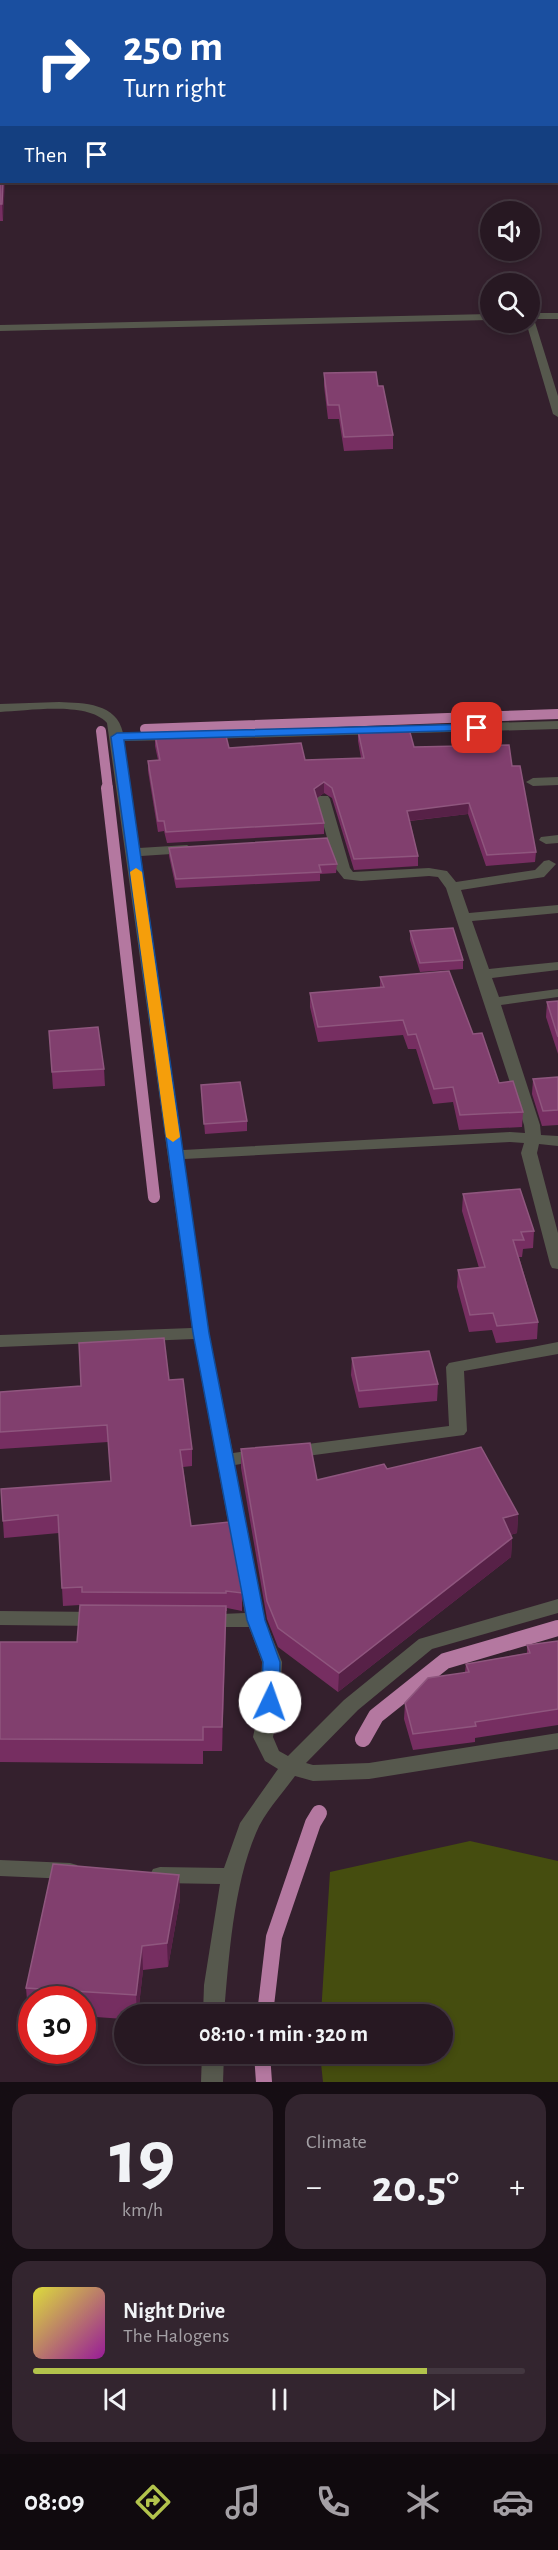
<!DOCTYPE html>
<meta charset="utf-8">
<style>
body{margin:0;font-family:"Alegreya Sans",sans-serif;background:#33252f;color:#f1f3f6;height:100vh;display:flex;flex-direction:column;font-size:22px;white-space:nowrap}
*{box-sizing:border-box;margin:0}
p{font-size:20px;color:#a4a0a5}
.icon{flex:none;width:33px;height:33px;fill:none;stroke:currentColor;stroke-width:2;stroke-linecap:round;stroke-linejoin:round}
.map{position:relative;height:2082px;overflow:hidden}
.details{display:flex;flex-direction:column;gap:12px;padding:12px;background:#150d13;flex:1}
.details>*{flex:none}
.banner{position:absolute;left:0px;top:0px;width:558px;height:183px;box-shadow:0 3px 9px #0003,0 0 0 2px #433740;background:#1a4fa0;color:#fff;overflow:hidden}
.controls{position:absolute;left:480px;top:201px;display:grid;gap:12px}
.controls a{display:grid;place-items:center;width:60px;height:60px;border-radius:50%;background:#271822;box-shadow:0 3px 9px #0003,0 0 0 2px #433740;font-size:30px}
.speed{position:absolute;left:18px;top:1986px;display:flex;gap:12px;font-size:30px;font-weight:700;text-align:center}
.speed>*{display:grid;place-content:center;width:78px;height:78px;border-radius:50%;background:#271822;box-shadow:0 3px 9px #0003,0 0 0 2px #433740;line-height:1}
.speed .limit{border:9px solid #d22;background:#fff;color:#111}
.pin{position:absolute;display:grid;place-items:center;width:51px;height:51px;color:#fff;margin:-26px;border-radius:12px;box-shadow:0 3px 9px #0006}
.me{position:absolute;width:66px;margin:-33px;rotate:3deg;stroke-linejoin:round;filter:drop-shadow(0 0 4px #0008)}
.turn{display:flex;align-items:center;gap:21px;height:126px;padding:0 24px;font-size:27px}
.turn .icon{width:78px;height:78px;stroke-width:2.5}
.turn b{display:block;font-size:42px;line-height:51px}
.then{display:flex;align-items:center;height:57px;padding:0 24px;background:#0003;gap:12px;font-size:22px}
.big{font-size:45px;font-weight:700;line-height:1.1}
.details .tile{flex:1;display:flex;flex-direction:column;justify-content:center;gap:9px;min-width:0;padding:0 21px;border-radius:18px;background:#33252f}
.details .dial{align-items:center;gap:0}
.dial b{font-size:78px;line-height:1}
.song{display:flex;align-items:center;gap:18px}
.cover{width:72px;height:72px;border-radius:9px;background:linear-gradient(135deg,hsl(60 70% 55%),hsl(300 70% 35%))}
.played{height:6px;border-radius:3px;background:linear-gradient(90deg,#b2c34c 80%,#433740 80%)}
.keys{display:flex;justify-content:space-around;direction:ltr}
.heat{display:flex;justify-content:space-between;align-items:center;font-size:33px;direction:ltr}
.details .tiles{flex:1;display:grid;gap:12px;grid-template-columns:1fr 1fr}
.tile:last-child{grid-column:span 2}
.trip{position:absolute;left:114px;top:2004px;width:339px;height:60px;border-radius:30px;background:#271822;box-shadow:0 3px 9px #0003,0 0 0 2px #433740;font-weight:700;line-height:60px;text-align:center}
.dock{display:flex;height:96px;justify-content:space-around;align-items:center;background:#100a0e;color:#a4a0a5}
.dock .icon{width:42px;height:42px}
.dock .on{color:#b2c34c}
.dock b{font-size:27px;color:#f1f3f6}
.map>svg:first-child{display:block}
.green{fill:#454d0f}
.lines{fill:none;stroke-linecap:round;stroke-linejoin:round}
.stream-far2{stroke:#b478a0;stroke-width:10}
.stream-far1{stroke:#b478a0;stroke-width:12}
.stream{stroke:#b478a0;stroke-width:16}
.minor{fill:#56584d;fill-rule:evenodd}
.wall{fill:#762e61}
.shaded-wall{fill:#572147}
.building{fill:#813f6e;stroke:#8f567e;stroke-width:1.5}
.route{fill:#1a73e8;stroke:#114b97;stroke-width:1.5}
.slow{fill:#f59e0b}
</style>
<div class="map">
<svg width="558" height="2082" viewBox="0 0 558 2082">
<rect width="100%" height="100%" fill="#34202d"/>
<path class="green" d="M470,1841L558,1861V2082H323L320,2054H442V2014H321L330,1872Z"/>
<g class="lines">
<g class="stream-far2">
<path d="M145,729L558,714"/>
<path d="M101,731L108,789"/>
</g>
<path class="stream-far1" d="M107,788L154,1197"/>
<g class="stream">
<path d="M363,1739L376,1716L445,1661L558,1628"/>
<path d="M265,2014L274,1937L313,1823L319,1813"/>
<path d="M262,2054L264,2082"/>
</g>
<g class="minor">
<path d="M530,313H558V319H534L558,396V417L553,414L526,322H530Z"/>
<path d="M490,314V320L0,331V325Z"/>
<path d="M59,702C84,703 117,703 123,733L174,732L180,736L174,740L124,741L139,848L187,845L194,849L187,853L141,856L183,1150L510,1132L525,1133L524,1125L446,888L438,877L429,876L361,881L344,879L336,869L316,799L318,796H328L330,799L350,868L353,872L429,868L447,871L456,882L535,870L544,861L549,860L556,864L544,877L461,890L469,913L558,905V913L472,921L489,969L558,962V970L492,978L499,997L558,989V997L501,1005L540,1125L541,1135L558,1136V1146L539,1144L537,1153L558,1233V1269L552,1268L550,1264L521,1153L524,1143L510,1142L184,1159L209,1333L233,1453L262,1449L268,1451L271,1455L268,1459L235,1465L265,1620L282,1662L280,1703L273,1737L279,1751L288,1756L344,1700L419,1639L558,1599V1613L432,1649L358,1710L306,1763L313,1765L369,1763L558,1733V1749L369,1779L313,1781L295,1776C282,1794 264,1813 256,1833C233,1887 229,1957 224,2014H203L204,1985L220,1884L160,1883L153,1881L150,1875L153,1869L160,1867L224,1868L240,1823L278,1769L265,1761L253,1737L260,1703L262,1662L249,1627H205L198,1625L196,1620L198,1615L245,1613L194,1339L0,1347V1335L192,1328L107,723C87,701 28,711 0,712V704Z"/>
<path d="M558,721V729L207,739L201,735L207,731Z"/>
<path d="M558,777V785L533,786L526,782L533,778Z"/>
<path d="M558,835V843L546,844L539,840L541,837Z"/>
<path d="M558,1342V1354L464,1371L467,1431L464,1435L292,1458L286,1456L283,1452L286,1448L292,1446L449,1426L446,1367L449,1363Z"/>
<path d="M0,1611L100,1612L107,1614L109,1619L107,1624L100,1626L0,1625Z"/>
<path d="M0,1860L70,1863L77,1865L80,1871L77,1877L70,1879L0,1876Z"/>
<path d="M202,2054H224L223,2082H201Z"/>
</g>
</g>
<g class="wall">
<path d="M0,12L3,221H0Z"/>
<path d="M324,373L378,386L393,435V449L344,451L339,419H328L324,386Z"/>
<path d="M358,731L414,747L512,766L536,852L535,862L486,866L468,814L410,821L418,856V866L354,870L332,798L324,793L317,798L324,823V834L167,843L164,831L158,832L148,771V761L158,760L155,746V735L305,760L361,758L358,741Z"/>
<path d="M169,848L337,864L336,873L320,874V881L176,888L169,856Z"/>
<path d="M410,931L463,960V969L420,972L410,940Z"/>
<path d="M380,977L473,1034L499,1083L523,1112L522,1127L459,1130L453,1102L433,1104L416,1049H408L403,1035L318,1042L310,1007V993L380,987Z"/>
<path d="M558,1001V1054L546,1017L547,1002Z"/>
<path d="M49,1031L104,1069L105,1086L53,1089Z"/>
<path d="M558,1077V1125L542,1126L532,1094L533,1079Z"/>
<path d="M201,1085L247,1121V1131L205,1134Z"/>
<path d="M463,1194L534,1231L533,1248L523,1249L522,1257H519L538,1322L537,1339L496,1343L492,1330L469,1332L457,1287L458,1270L479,1268L462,1211Z"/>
<path d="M352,1358L438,1384L437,1401L359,1408L351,1375Z"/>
<path d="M169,1380L192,1449V1466L183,1467L191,1526L242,1593V1611L227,1608V1611H226L222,1751H203V1764L0,1762V1642H77L80,1605L63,1606L59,1533L4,1538L1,1489L111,1481L108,1442L0,1449V1392Z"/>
<path d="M241,1449L317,1480L387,1469L518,1514L517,1533L510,1535L512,1538L511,1557L338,1692L278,1647L267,1619L241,1468Z"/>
<path d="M558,1641V1725L475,1738V1742L413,1750L404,1719L405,1703L465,1672L466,1664L527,1653V1645Z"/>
<path d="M179,1875L180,1899L168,1967L143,1970L138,2014H124V2019L82,2016V2000H32V2013L28,2012L26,1988Z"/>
</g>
<g class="shaded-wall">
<path d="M3,182H5L3,221L2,204Z"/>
<path d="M324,782V793L314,800V789Z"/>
<path d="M469,803L468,814L407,821V811Z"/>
<path d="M518,1514L517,1533L502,1537L503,1518Z"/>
<path d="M512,1538L511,1557L338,1692L339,1673Z"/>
<path d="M226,1606V1629L222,1751V1727Z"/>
<path d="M179,1875L180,1899L168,1967L167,1943Z"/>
<path d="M142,1946L143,1970L138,2014H137L136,1995Z"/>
</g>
<g class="building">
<path d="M0,12H2V182H3L2,204H0Z"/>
<path d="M376,372L378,386H383L393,435L344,437L339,405H328L324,373Z"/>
<path d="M409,729L414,747L509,745L512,766H520L536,852L487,855L469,803L407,811L418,856L354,859L332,788L324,782L314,789L324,823L166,832L164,821H158L148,761L160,760L155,735L225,732L229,748L301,743L305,760L364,758L358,731Z"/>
<path d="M327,838L337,864L319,865L321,872L176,879L169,848Z"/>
<path d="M453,928L463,960L420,963L410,931Z"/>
<path d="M449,971L473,1034L482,1033L499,1083L513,1081L523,1112L460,1115L453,1087L434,1089L416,1034L408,1035L403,1020L318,1027L310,993L384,987L380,977Z"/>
<path d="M558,1001V1037L547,1002Z"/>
<path d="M98,1027L104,1069L52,1072L49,1031Z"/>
<path d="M558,1077V1110L543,1111L533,1079Z"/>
<path d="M240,1082L247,1121L204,1124L201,1085Z"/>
<path d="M520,1189L534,1231L521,1232L524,1240H513L538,1322L497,1326L493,1313L470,1315L458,1270L485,1267L463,1194Z"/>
<path d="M164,1338L169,1380L183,1379L192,1449L180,1450L191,1526L229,1522L242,1593L226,1591V1593L82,1592V1587L62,1588L58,1515L3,1521L1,1489L111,1481L107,1425L0,1432V1392L81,1386L79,1343Z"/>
<path d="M429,1351L438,1384L359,1391L352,1358Z"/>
<path d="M310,1443L317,1480L384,1464L387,1469L481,1447L518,1514L503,1518L512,1538L339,1673L278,1628L267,1601L241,1449Z"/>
<path d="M80,1605L226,1606L222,1727H203V1740L0,1739V1642H77Z"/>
<path d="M558,1641V1709L475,1722L476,1726L413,1734L405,1703L428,1678L469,1672L466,1664L530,1653L527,1645Z"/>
<path d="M53,1864L179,1875L167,1943L142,1946L136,1995L26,1988Z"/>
</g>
<path class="route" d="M477,724L481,725V730L124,740L209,1333L265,1620L280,1662L279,1702L276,1707L270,1709L264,1707L261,1702L263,1662L247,1620L193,1333L111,737L117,733Z"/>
<path class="slow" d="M136,868L142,872L180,1137L173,1142L166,1137L130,872Z"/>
</svg>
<div class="controls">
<a><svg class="icon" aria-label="sound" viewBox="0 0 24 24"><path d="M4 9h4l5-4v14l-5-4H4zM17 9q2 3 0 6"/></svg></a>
<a><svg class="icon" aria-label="search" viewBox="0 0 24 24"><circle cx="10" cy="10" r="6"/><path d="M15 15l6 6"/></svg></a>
</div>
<div class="speed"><div class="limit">30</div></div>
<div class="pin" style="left:477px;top:728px;background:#d93025"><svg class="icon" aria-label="arrive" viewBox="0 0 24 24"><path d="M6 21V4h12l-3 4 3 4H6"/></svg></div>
<svg class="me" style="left:270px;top:1702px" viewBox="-20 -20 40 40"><circle r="19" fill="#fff"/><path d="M0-13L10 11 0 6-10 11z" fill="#1a73e8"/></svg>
<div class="trip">08:10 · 1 min · 320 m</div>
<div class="banner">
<div class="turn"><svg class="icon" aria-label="right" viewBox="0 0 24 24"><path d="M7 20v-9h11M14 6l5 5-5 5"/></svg><div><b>250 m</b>Turn right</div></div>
<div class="then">Then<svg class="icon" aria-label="arrive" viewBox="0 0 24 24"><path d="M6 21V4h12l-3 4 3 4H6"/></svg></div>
</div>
</div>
<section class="details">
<div class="tiles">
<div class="tile dial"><b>19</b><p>km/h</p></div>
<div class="tile"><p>Climate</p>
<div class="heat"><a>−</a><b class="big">20.5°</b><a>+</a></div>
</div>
<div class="tile">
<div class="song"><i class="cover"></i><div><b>Night Drive</b><p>The Halogens</p></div></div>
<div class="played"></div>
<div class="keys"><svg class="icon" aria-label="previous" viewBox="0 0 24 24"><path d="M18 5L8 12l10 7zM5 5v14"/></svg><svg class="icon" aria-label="pause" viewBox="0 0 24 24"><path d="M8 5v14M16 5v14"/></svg><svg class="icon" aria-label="next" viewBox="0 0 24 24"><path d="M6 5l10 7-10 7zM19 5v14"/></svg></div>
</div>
</div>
</section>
<nav class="dock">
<b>08:09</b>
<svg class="icon on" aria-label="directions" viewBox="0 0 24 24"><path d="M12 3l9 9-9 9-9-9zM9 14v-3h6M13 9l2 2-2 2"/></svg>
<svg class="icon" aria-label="music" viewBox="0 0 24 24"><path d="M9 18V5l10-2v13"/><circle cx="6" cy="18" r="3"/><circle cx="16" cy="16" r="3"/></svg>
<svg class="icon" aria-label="phone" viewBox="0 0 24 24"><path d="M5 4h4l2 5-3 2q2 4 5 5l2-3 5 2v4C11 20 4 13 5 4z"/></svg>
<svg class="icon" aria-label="climate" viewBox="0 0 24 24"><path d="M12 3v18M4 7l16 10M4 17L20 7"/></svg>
<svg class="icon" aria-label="car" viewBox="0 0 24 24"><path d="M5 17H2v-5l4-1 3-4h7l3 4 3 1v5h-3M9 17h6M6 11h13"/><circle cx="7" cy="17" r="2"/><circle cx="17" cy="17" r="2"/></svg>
</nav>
